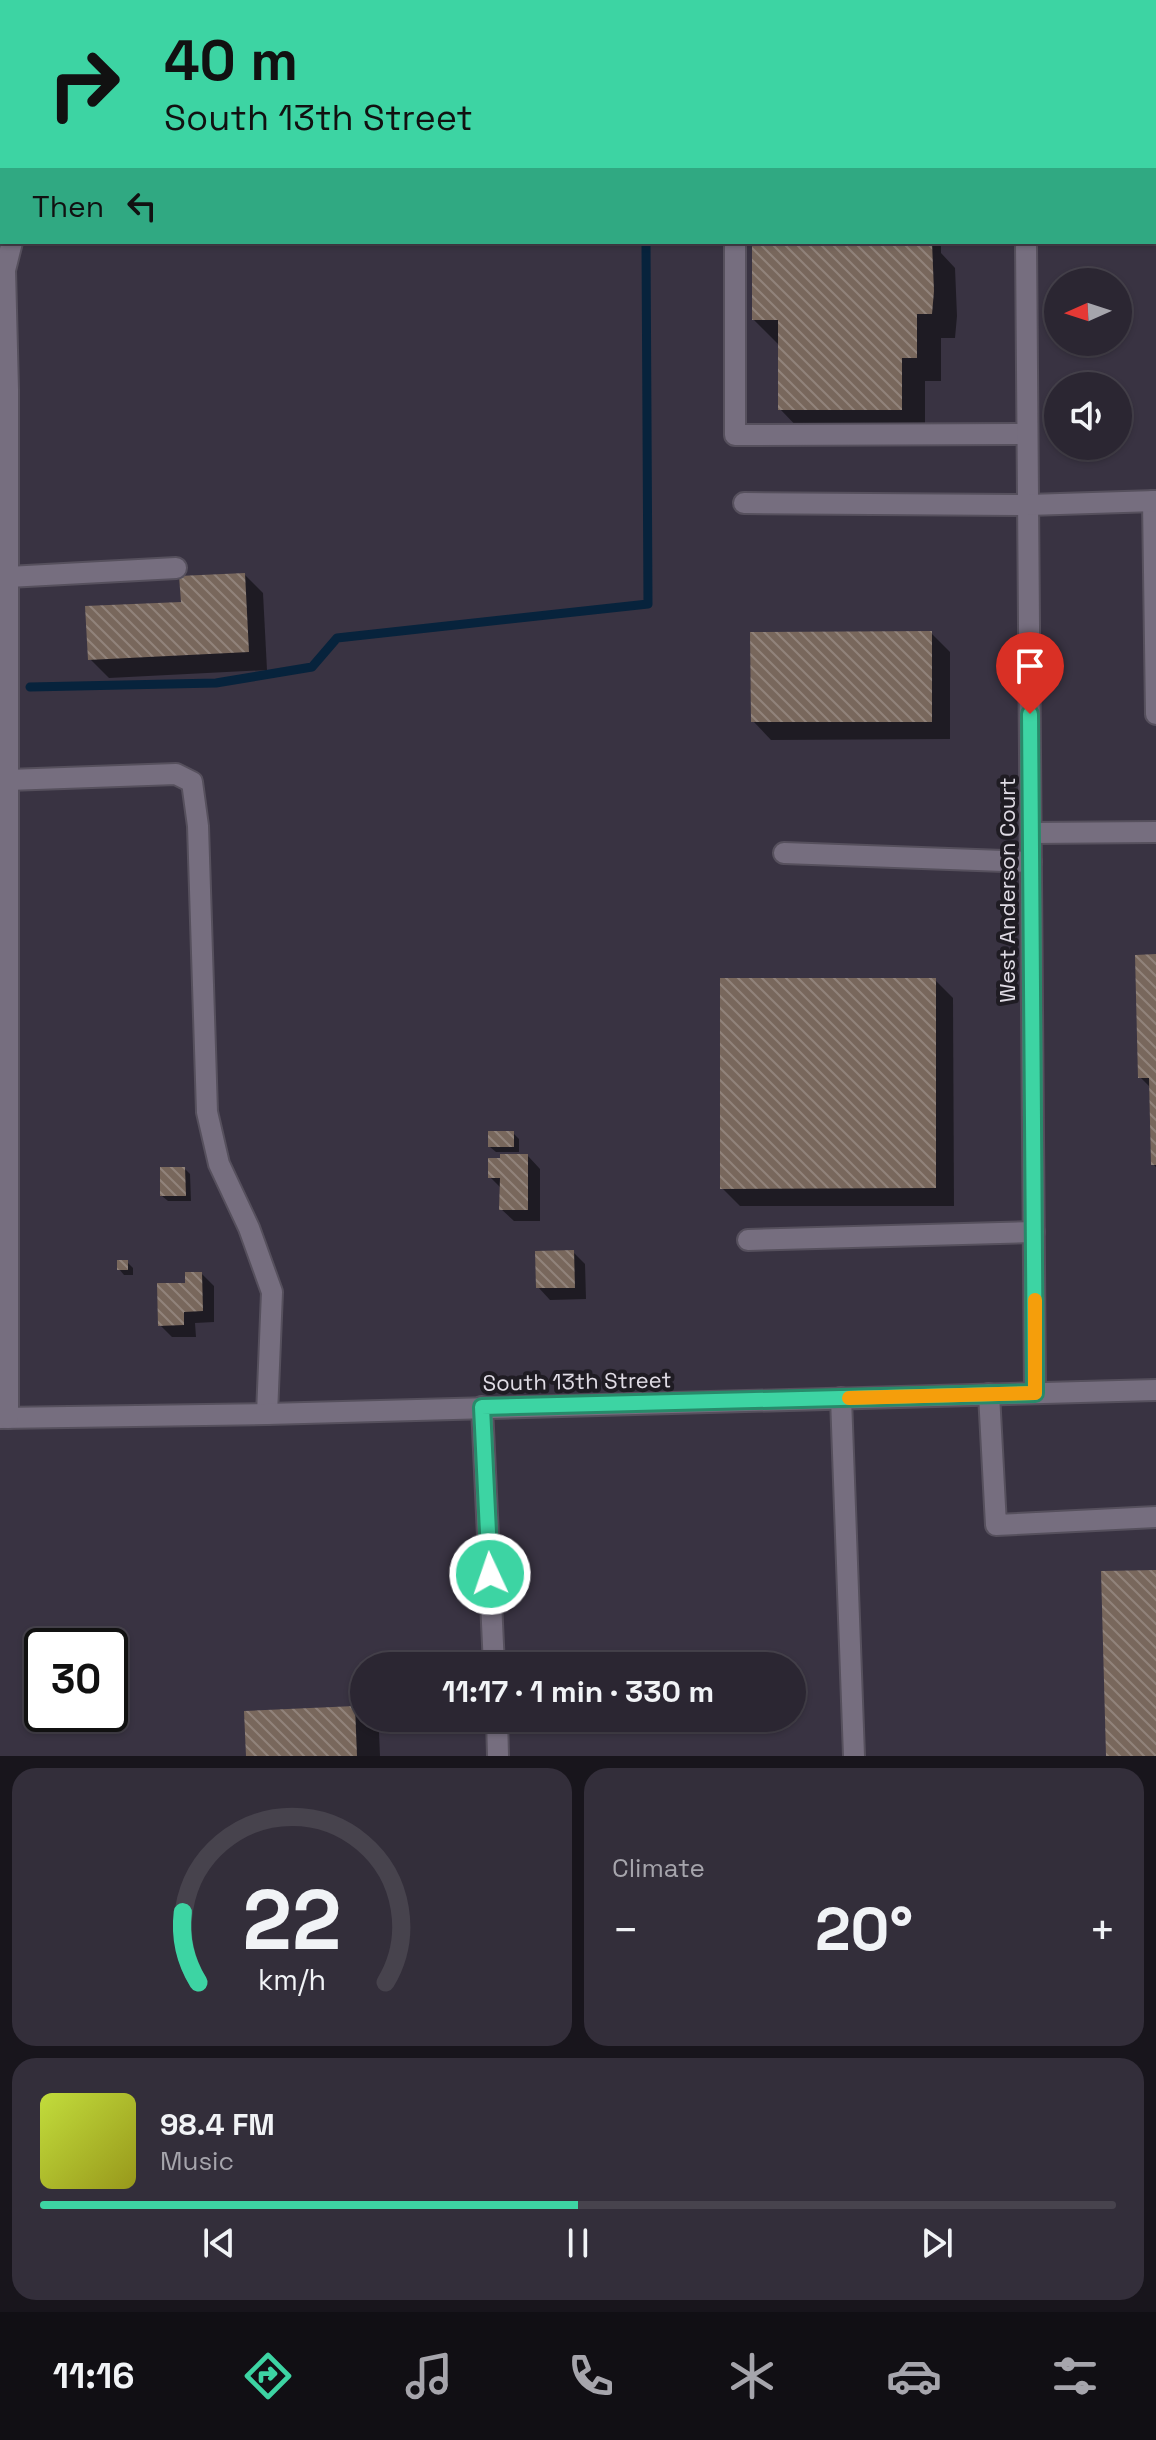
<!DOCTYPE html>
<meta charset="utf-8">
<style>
body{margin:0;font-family:"Space Grotesk",sans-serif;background:#332e3a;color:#f1f3f6;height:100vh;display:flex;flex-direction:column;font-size:30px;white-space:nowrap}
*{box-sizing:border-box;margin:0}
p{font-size:26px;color:#a6a5ac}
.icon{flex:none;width:44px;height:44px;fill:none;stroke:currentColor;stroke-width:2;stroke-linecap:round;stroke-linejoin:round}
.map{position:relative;height:1756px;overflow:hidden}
.panel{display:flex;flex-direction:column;gap:12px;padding:12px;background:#18151c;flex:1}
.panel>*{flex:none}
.top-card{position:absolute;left:0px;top:0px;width:1156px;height:244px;box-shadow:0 2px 6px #0004,0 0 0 2px #47434d;background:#3dd4a3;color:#111;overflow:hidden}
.needle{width:52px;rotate:267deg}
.tools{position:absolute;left:1044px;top:268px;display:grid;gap:16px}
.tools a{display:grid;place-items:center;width:88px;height:88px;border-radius:50%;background:#2b2632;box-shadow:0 2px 6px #0004,0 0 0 2px #47434d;font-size:40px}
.speed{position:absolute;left:24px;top:1628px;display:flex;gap:16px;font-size:40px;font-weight:700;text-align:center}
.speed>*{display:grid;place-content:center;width:104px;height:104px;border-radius:50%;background:#2b2632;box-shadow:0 2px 6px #0004,0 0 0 2px #47434d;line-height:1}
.speed .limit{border:4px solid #111;border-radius:12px;background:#fff;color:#111}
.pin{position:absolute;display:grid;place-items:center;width:68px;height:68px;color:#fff;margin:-82px -34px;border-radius:50% 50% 50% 0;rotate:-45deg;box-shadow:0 0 8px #0007}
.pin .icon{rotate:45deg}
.me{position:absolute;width:88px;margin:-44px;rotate:357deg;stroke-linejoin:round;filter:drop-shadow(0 0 6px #0008)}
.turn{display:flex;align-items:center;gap:28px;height:168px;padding:0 32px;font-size:36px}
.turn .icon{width:104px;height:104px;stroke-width:2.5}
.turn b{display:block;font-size:56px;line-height:68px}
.then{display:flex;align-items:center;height:76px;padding:0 32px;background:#0003;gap:16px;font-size:30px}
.big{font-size:60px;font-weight:700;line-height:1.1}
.panel .widget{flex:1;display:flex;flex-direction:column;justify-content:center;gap:12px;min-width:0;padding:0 28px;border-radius:24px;background:#332e3a}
.panel .dial{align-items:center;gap:0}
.dial svg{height:208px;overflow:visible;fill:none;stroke:#47434d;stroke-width:7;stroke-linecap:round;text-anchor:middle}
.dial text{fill:#f1f3f6;stroke:none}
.song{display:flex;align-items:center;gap:24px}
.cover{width:96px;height:96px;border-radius:12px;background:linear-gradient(135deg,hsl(70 70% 55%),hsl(60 70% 35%))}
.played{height:8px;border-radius:4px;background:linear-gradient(90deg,#3dd4a3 50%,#47434d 50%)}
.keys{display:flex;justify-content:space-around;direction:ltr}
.heat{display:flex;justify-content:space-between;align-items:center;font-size:44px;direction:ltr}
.panel .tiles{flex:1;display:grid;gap:12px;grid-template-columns:1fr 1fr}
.widget:last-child{grid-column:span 2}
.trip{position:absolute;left:350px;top:1652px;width:456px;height:80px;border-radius:40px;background:#2b2632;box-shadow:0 2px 6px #0004,0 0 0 2px #47434d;font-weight:700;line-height:80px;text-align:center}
.menu{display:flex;height:128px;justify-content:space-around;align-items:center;background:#110f14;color:#a6a5ac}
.menu .icon{width:56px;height:56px}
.menu .on{color:#3dd4a3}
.menu b{font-size:36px;color:#f1f3f6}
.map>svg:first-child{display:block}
.shadow{fill:#0007}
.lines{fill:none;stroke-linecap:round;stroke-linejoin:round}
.stream{stroke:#07233c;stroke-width:9}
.building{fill:url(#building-back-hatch)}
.minor-casing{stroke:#56505d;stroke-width:24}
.minor{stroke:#766e7f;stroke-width:20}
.route-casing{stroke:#288a6a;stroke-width:20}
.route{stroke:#3dd4a3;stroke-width:14}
.slow{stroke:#f59e0b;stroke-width:14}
.labels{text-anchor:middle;stroke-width:8;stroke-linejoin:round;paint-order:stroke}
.street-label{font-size:22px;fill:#e0dce5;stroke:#1f1c23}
</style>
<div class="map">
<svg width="1156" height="1756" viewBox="0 0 1156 1756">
<defs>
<pattern id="building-back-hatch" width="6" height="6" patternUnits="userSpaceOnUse" patternTransform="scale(2)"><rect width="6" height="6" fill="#78675c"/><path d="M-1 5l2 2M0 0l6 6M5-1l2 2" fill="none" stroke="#91837b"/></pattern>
</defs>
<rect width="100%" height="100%" fill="#393342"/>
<g class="shadow">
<path d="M754,242H941V253L955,268L957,316L955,338H941V381H925V434H804L780,409L778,344L754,320Z"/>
<path d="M245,575L263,593L267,670L109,678L90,659L183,603Z"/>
<path d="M931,633L950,652V739L771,740L753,721Z"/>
<path d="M1156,956V1167L1153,1164L1151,1088L1140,1077Z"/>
<path d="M935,980L953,998L954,1206H740L722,1188Z"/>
<path d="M513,1133L519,1139V1152H496L490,1147Z"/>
<path d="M528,1156L540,1169V1221H514L501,1209V1188L490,1177Z"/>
<path d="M185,1169L190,1174L191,1201H168L162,1196Z"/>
<path d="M573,1252L585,1264L586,1299L550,1300L538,1287Z"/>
<path d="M127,1262L133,1268V1275H124L119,1269Z"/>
<path d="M202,1274L214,1286V1322L195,1323L196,1337H172L160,1325Z"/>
<path d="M355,1708L379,1732L380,1756H248Z"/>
</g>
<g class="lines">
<g class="stream">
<path d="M644,0V2"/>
<path d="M142,2L145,0"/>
<path d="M0,58H2"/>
<path d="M30,687L216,683L312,667L337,638L648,604L646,242"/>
</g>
</g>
<g class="building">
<path d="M752,242H932L934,291L932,314H917V358H902V410H778V320H752Z"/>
<path d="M245,573L249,652L88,660L85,606L181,602L179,576Z"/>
<path d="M932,631V722H751L750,632Z"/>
<path d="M1156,954V1165H1151L1149,1078H1138L1135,955Z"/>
<path d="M720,978H936V1188L720,1189Z"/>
<rect x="488" y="1131" width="26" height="16"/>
<path d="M500,1154H528V1210H499L500,1178H488V1158H500Z"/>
<path d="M160,1167H185L186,1196H160Z"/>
<path d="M574,1250L575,1288H536L535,1251Z"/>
<rect x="117" y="1260" width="11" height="10"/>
<path d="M185,1272H202L203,1311L184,1312V1325L158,1326L157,1283H185Z"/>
<path d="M1156,1570V1756H1106L1101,1571Z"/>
<path d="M355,1706L357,1756H246L244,1711Z"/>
</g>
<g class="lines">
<g class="minor-casing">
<g id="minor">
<path d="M1024,0V2"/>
<path d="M65,2V0"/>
<path d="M735,242V435L1027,434"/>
<path d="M1026,242L1035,1393"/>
<path d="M1153,501L1156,714"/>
<path d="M744,503L1028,505L1156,501"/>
<path d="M8,577L176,568"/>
<path d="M8,780L176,774L192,782L198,826L207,1112L219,1164L249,1228L272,1292L267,1414"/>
<path d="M1031,833L1156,832"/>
<path d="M784,853L1031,862"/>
<path d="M748,1240L1034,1232"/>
<path d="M989,1394L996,1525L1156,1517"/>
<path d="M841,1398L854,1756"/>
<path d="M482,1407L494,1666"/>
<path d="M0,1418L267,1414L1156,1390"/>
<path d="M8,1418V390L5,270L12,242"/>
<path d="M497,1718L498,1756"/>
</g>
</g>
<use href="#minor" class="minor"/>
</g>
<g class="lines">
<g class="route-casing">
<path id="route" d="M490,1574L482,1407L1035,1393L1030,714"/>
</g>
<use href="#route" class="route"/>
<path class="slow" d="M849,1398L1035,1393V1300"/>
</g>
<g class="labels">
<g class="street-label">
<text transform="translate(1007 890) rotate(-90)" y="8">West Anderson Court</text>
<text transform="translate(577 1381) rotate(-1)" y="8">South 13th Street</text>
</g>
</g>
</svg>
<div class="tools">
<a><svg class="needle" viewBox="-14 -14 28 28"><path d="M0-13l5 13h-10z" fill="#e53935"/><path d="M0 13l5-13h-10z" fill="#a6a5ac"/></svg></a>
<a><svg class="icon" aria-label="sound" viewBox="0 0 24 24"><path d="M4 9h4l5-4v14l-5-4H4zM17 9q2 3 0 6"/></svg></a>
</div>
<div class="speed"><div class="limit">30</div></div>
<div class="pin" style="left:1030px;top:714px;background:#d93025"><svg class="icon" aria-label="arrive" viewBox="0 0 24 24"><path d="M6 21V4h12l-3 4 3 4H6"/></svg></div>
<svg class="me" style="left:490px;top:1574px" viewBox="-20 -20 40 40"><circle r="17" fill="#3dd4a3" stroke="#fff" stroke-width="3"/><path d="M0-11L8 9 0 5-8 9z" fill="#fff"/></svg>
<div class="trip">11:17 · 1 min · 330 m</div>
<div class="top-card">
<div class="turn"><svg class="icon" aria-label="right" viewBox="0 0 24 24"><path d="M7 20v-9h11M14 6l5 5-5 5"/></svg><div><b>40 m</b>South 13th Street</div></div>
<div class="then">Then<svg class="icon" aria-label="left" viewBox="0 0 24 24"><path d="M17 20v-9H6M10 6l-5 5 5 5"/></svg></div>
</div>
</div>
<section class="panel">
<div class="tiles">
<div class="widget dial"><svg viewBox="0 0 100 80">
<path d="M14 69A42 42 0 1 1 86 69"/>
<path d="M14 69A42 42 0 0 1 8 42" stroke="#3dd4a3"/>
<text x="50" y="56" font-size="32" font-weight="700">22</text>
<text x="50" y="72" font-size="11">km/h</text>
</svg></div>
<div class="widget"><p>Climate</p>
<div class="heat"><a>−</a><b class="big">20°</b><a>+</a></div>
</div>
<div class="widget">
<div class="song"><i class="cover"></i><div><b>98.4 FM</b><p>Music</p></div></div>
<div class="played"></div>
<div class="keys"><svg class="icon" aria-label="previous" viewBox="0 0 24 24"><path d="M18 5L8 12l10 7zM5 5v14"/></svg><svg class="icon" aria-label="pause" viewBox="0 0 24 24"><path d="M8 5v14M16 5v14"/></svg><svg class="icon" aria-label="next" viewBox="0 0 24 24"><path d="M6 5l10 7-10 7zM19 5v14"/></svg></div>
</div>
</div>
</section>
<nav class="menu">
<b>11:16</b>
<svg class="icon on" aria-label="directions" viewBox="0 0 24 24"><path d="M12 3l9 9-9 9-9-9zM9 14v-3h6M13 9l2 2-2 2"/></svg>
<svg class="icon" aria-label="music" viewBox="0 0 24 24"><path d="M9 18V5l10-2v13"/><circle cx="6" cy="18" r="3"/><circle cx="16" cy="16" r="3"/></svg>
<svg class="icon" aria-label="phone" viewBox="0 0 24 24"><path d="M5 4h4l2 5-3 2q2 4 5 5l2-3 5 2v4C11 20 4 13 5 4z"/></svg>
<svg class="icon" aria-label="climate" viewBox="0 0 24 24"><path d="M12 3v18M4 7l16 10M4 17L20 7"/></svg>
<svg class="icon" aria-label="car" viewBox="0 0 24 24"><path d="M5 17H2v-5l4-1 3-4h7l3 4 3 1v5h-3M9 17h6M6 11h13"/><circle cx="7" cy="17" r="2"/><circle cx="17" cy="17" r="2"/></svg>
<svg class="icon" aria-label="filters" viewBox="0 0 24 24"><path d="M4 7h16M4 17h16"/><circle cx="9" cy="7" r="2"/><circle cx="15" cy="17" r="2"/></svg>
</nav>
